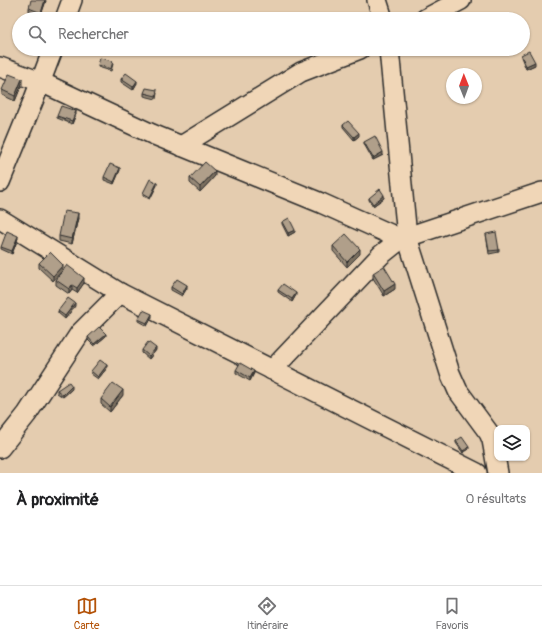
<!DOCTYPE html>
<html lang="fr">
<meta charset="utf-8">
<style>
:root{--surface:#fff;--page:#f6f6f6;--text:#202124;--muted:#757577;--line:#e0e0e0;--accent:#b45309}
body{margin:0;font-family:Pangolin,sans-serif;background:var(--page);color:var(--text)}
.controls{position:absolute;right:12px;bottom:12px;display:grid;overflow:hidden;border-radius:8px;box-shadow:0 1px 3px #0004}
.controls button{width:36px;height:36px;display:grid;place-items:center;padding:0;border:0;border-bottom:1px solid var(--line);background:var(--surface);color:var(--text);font:20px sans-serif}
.compass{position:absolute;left:446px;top:68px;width:36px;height:36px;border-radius:50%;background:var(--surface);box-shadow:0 1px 3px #0004;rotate:359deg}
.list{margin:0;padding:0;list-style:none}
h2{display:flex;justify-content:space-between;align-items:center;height:52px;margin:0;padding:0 16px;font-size:17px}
h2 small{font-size:13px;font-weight:400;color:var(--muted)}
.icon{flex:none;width:22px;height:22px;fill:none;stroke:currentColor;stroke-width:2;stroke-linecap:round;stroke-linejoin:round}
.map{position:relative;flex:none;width:542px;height:473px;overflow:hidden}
.search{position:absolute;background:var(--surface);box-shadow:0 1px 3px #0004;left:12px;right:12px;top:12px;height:44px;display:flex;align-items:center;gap:10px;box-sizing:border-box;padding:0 14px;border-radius:22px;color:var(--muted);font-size:15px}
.sheet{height:112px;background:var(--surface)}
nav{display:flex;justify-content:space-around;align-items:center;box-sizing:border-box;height:56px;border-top:1px solid var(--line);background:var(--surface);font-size:11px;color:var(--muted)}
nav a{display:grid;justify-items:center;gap:2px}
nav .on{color:var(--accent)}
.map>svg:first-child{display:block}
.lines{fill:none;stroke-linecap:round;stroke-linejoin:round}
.minor-casing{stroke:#2b2b2b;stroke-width:22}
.minor{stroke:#f0d6b7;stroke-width:19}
.wall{fill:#978977;stroke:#2b2b2b}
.shaded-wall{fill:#7b6f61;stroke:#2b2b2b}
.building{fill:#b09f8a;stroke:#2b2b2b}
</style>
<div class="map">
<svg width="542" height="473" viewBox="0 0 542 473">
<rect width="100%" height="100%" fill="#e4ccaf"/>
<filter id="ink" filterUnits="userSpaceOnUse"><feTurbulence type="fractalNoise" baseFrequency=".025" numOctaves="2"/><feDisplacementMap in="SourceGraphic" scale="8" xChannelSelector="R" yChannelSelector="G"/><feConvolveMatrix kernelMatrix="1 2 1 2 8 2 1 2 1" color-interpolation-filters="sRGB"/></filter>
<g filter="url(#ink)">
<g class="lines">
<g class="minor-casing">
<g id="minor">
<polyline points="377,0 383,19"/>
<polyline points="65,19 72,0"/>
<polyline points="425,19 461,0"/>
<polyline points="389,49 407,237 450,373 458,391 489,433 492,440 498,473"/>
<polyline points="0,67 41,82 152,134 321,203 401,239"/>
<polyline points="181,146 301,72 360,49"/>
<polyline points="0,182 34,99 53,49"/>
<polyline points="0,219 120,293 477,473"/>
<polyline points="272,370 381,255 401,239 542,192"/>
<polyline points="0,448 27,414 80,333 120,293"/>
</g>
</g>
<use href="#minor" class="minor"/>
</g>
<g class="wall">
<polygon points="46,0 41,15 29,11 29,8"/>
<polygon points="521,55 535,65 526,69 521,57"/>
<polygon points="113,64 111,71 98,67 98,65"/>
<polygon points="121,79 137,83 133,90 121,82"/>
<polygon points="22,84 15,101 2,95 2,90"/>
<polygon points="144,93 157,93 156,99 144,96"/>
<polygon points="76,114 72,124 57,118 57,116"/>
<polygon points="343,125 359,136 354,140 343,127"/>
<polygon points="364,142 383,155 373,160 364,144"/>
<polygon points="120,170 114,184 104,180 104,177"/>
<polygon points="215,176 200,192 190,183 190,178"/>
<polygon points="157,185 150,199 143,196 143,193"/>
<polygon points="369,198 384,198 373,206 369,200"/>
<polygon points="78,218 72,244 59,241 59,236"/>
<polygon points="282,222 295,232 288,236 282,224"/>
<polygon points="486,234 499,250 499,252 489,254"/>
<polygon points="18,238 12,254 1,249 1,247"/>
<polygon points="333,246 360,254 347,267 333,251"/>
<polygon points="39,263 63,270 84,283 77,293 72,290 69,294 56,285 56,280 63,270 53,281 39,268"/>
<polygon points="373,273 395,289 384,296 373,278"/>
<polygon points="171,287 187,288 182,296 171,290"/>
<polygon points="278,290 296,295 292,302 278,292"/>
<polygon points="75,306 65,319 58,313 58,311"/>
<polygon points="152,317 147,326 138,321 138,319"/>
<polygon points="106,336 94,346 88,340 88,337"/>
<polygon points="142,350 156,350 149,359 142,353"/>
<polygon points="107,368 98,379 91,374 91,371"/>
<polygon points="236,370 254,373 250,381 236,373"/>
<polygon points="72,389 63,397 57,393 57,390"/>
<polygon points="123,395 110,412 101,404 101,399"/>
<polygon points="456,441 469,449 463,453 456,443"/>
</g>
<g class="shaded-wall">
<polygon points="45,0 46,1 41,15 41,13"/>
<polygon points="535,62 535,65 526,69 526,66"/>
<polygon points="22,79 22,84 15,101 15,96"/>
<polygon points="137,81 137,83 133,90 133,87"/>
<polygon points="76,111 76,114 72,124 72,121"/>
<polygon points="359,133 359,136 354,140 354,137"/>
<polygon points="383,152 383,155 373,160 373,158"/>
<polygon points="120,168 120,170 114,184 114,182"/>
<polygon points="215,171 215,176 200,192 200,187"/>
<polygon points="157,183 157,185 150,199 150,197"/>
<polygon points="384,195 384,198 373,206 373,204"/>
<polygon points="78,213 78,218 72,244 72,239"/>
<polygon points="295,230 295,232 288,236 288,233"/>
<polygon points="18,236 18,238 12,254 12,251"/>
<polygon points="360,249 360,254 347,267 347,262"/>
<polygon points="63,265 63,270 53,281 53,276"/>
<polygon points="84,278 84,283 77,293 77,288"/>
<polygon points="395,284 395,289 384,296 384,291"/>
<polygon points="72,285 72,290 69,294 69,289"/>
<polygon points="187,285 187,288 182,296 182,294"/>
<polygon points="296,293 296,295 292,302 292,299"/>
<polygon points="75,303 75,306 65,319 65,316"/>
<polygon points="152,314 152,317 147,326 147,323"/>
<polygon points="106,334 106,336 94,346 94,344"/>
<polygon points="156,348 156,350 149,359 149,356"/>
<polygon points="107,365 107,368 98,379 98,377"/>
<polygon points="254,371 254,373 250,381 250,378"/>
<polygon points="72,386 72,389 63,397 63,395"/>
<polygon points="123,390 123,395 110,412 110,407"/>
<polygon points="469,447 469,449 463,453 463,451"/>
</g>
<g class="building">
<polygon points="31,0 45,0 41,13 29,8"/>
<polygon points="34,15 42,19 32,19"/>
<polygon points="529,51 535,62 526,66 521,55"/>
<polygon points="100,58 113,61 111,69 98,65"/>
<polygon points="126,73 137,81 133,87 121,79"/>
<polygon points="9,74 22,79 15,96 2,90"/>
<polygon points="146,88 157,90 156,96 144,93"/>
<polygon points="61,106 76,111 72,121 57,116"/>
<polygon points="348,121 359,133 354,137 343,125"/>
<polygon points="375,136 383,152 373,158 364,142"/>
<polygon points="205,162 215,171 200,187 190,178"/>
<polygon points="110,164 120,168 114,182 104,177"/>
<polygon points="150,179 157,183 150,197 143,193"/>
<polygon points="380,189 384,195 373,204 369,198"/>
<polygon points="64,211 78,213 72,239 59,236"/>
<polygon points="289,218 295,230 288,233 282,222"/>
<polygon points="7,231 18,236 12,251 1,247"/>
<polygon points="496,232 499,250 489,251 486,234"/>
<polygon points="346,234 360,249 347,262 333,246"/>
<polygon points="50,252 63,265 53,276 39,263"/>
<polygon points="67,265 84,278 77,288 72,285 69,289 56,280"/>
<polygon points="384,266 395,284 384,291 373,273"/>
<polygon points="177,279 187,285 182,294 171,287"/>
<polygon points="283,284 296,293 292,299 278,290"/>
<polygon points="68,298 75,303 65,316 58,311"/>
<polygon points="143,310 152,314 147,323 138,319"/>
<polygon points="99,327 106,334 94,344 88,337"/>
<polygon points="148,342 156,348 149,356 142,350"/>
<polygon points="100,360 107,365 98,377 91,371"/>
<polygon points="240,363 254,371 250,378 236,370"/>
<polygon points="69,382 72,386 63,395 57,390"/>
<polygon points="113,383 123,390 110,407 101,399"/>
<polygon points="462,437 469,447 463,451 456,441"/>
</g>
</g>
</svg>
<div class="controls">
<button><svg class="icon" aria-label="layers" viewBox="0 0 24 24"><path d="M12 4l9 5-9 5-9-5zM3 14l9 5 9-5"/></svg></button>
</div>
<svg class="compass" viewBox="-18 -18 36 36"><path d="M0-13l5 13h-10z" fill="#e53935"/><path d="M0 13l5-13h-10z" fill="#757577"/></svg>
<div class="search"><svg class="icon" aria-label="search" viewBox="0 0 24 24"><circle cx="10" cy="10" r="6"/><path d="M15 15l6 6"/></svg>Rechercher</div>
</div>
<section class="sheet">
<h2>À proximité<small>0 résultats</small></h2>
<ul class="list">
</ul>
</section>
<nav>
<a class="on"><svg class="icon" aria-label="map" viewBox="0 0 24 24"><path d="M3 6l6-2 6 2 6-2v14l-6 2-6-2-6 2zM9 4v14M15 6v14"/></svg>Carte</a>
<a><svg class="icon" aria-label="directions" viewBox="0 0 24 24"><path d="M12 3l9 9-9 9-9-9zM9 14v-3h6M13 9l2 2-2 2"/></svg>Itinéraire</a>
<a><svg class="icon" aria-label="saved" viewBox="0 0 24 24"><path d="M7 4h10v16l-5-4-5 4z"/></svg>Favoris</a>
</nav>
